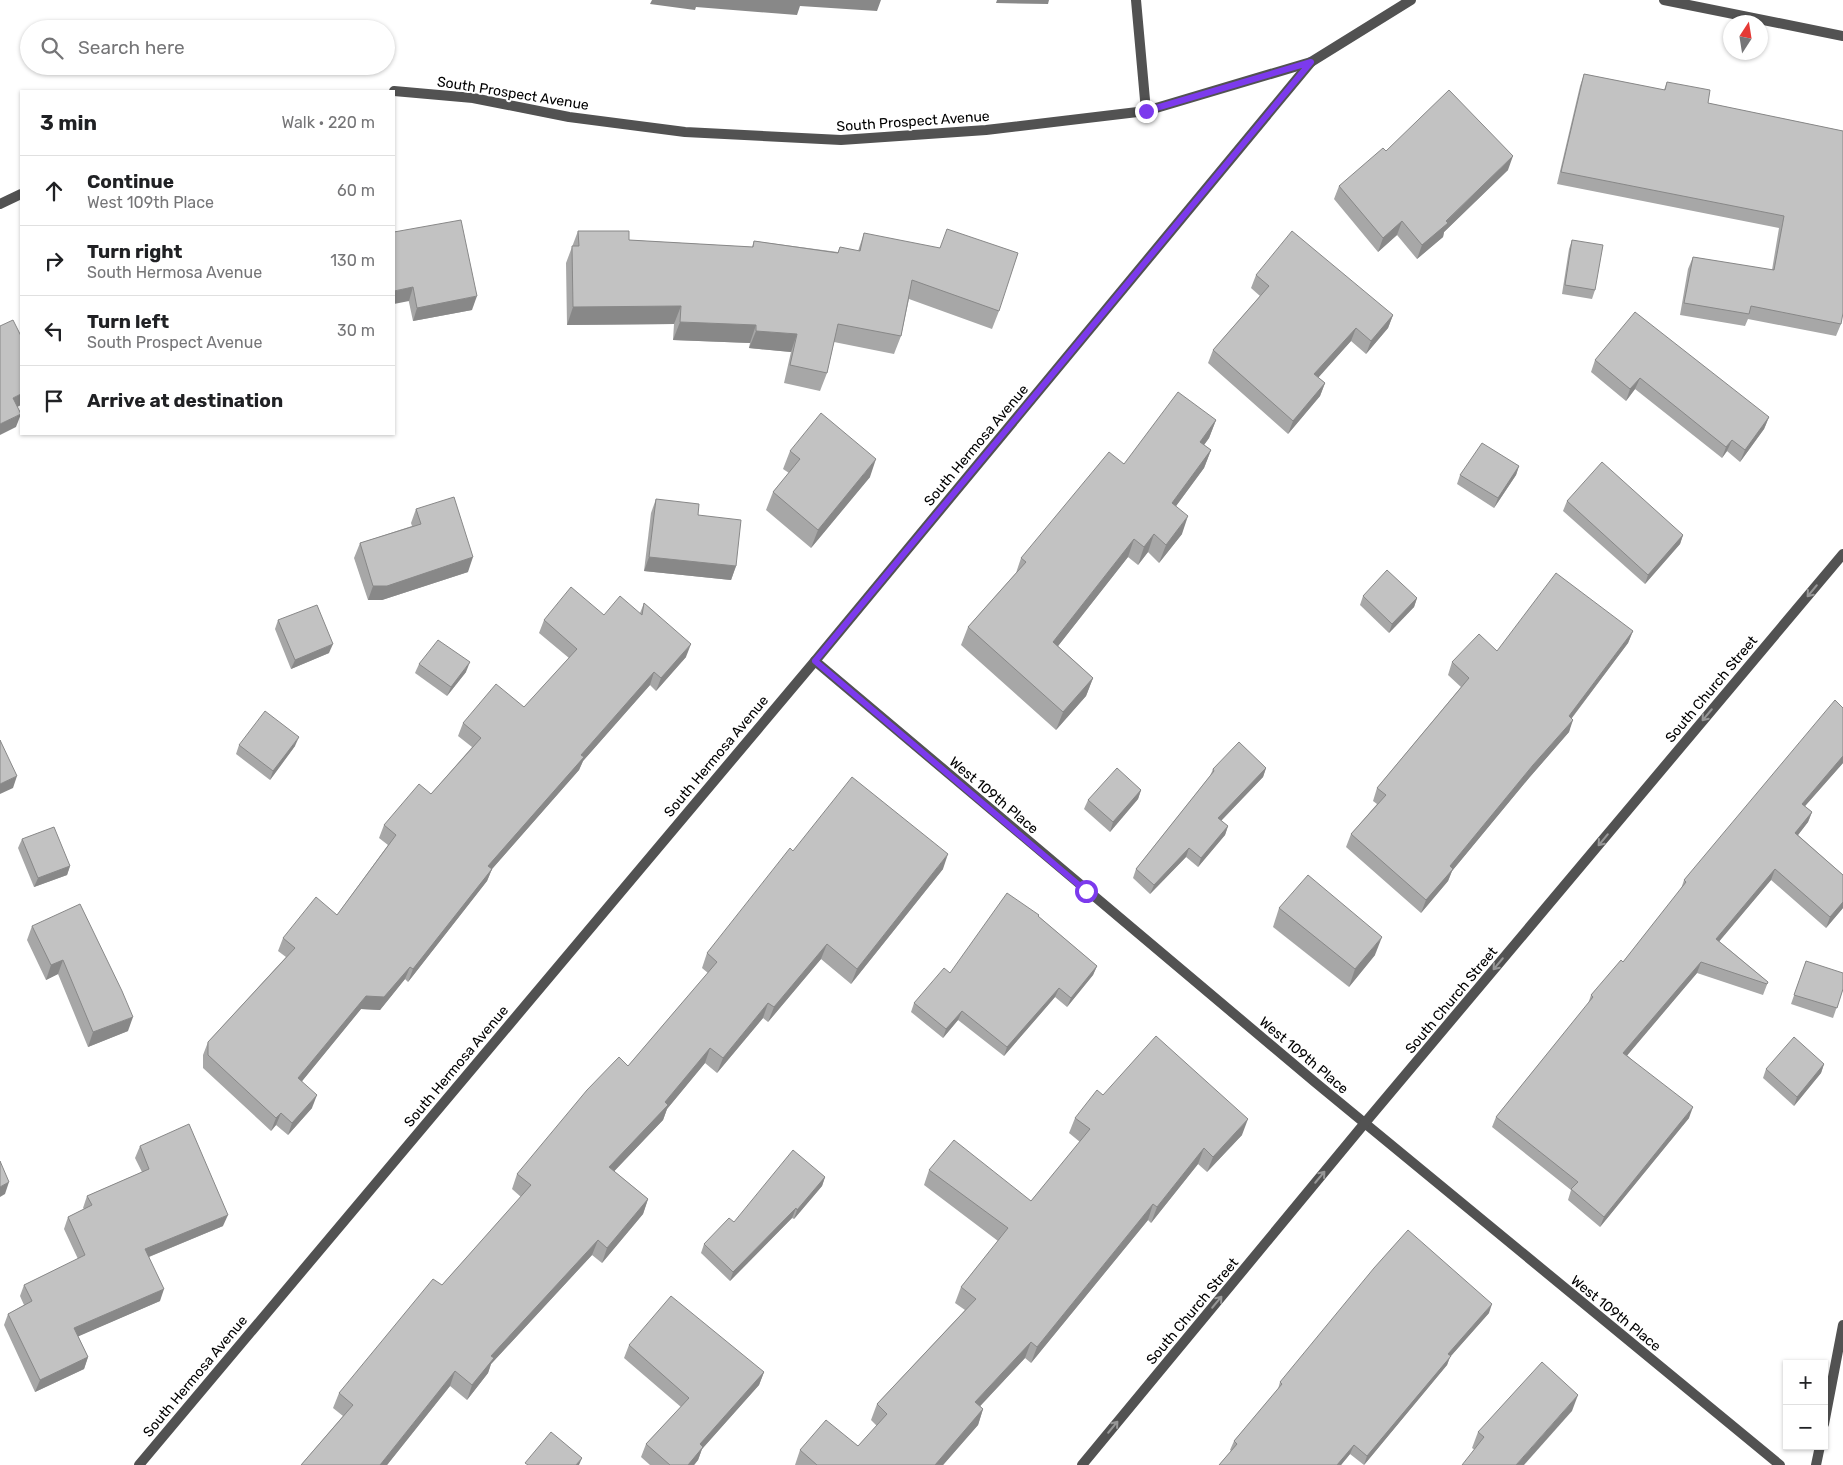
<!DOCTYPE html>
<meta charset="utf-8">
<style>
:root{--surface:#fff;--page:#f2f2f2;--text:#202124;--muted:#757577;--line:#e0e0e0}
body{margin:0;font-family:Rubik,sans-serif;background:var(--page);color:var(--text)}
.controls{position:absolute;right:15px;bottom:15px;display:grid;overflow:hidden;border-radius:0px;box-shadow:0 1px 4px #0004}
.controls button{width:45px;height:45px;display:grid;place-items:center;padding:0;border:0;border-bottom:1px solid var(--line);background:var(--surface);color:var(--text);font:25px sans-serif}
.compass{position:absolute;left:1723px;top:15px;width:45px;height:45px;border-radius:50%;background:var(--surface);box-shadow:0 1px 4px #0004;rotate:12deg}
.stop{position:absolute;width:15px;height:15px;margin:-11px;border:4px solid #7c3aed;border-radius:50%;background:#fff}
.stop.end{background:#7c3aed;border-color:#fff;box-shadow:0 1px 5px #0008}
.list{margin:0;padding:0;list-style:none}
h2{display:flex;justify-content:space-between;align-items:center;height:65px;margin:0;padding:0 20px;font-size:21px}
h2 small{font-size:16px;font-weight:400;color:var(--muted)}
.list li{display:grid;grid-template-columns:32px 1fr auto;gap:15px;align-items:center;box-sizing:border-box;height:70px;padding:0 20px;border-top:1px solid var(--line)}
.list b{display:block;font-size:19px;white-space:nowrap}
.list p{margin:0;font-size:16px;white-space:nowrap;color:var(--muted)}
.list em{font-size:16px;font-style:normal;color:var(--muted)}
.icon{flex:none;width:28px;height:28px;fill:none;stroke:currentColor;stroke-width:2;stroke-linecap:round;stroke-linejoin:round}
.map{position:relative;flex:none;width:1843px;height:1465px;overflow:hidden}
.search{position:absolute;background:var(--surface);box-shadow:0 1px 4px #0004;left:20px;top:20px;width:375px;height:55px;display:flex;align-items:center;gap:12px;box-sizing:border-box;padding:0 18px;border-radius:28px;color:var(--muted);font-size:19px}
.panel{position:absolute;background:var(--surface);box-shadow:0 1px 4px #0004;left:20px;top:90px;width:375px;height:345px;border-radius:0px}
.map>svg:first-child{display:block}
.lines{fill:none;stroke-linecap:round;stroke-linejoin:round}
.minor{stroke:#525252;stroke-width:10}
.wall{fill:#a7a7a7}
.shaded-wall{fill:#888}
.building{fill:#c2c2c2;stroke:#888}
.oneway{stroke:#979797}
.route{stroke:#7c3aed;stroke-width:6}
.labels{text-anchor:middle;stroke-width:4;stroke-linejoin:round;paint-order:stroke}
.street-label{font-size:14px;fill:#000;stroke:#fff}
</style>
<div class="map">
<svg width="1843" height="1465" viewBox="0 0 1843 1465">
<rect width="100%" height="100%" fill="#fff"/>
<g class="lines">
<g class="minor">
<polyline points="1136,0 1146,111"/>
<polyline points="1664,0 1843,36"/>
<polyline points="394,91 473,98 569,117 685,132 841,140 986,130 1146,111 1311,62 1411,0"/>
<polyline points="0,204 21,194"/>
<polyline points="815,661 1316,1083 1780,1465"/>
<polyline points="1824,1424 1843,1325"/>
<polyline points="139,1465 815,661 1311,62"/>
<polyline points="1082,1465 1364,1124 1843,554"/>
<polyline points="1816,1465 1820,1446"/>
</g>
</g>
<g class="wall">
<polygon points="1584,74 1664,90 1667,82 1708,103 1843,131 1841,324 1836,336 1748,319 1745,326 1680,315 1688,269 1693,257 1772,270 1779,228 1557,184 1580,86"/>
<polygon points="1386,151 1508,170 1444,232 1443,237 1417,259 1397,235 1378,252 1334,199 1339,186"/>
<polygon points="578,231 629,240 752,247 754,241 838,252 840,247 858,251 864,233 999,311 992,329 909,299 901,336 894,354 834,342 827,373 820,391 784,383 791,352 749,348 750,343 673,340 674,324 567,325 566,263"/>
<polygon points="394,232 472,310 413,321"/>
<polygon points="1572,240 1595,290 1592,299 1562,294 1569,249"/>
<polygon points="1256,275 1393,315 1388,328 1366,354 1351,341 1318,377 1325,383 1320,396 1288,434 1208,363 1213,350 1260,296 1251,288"/>
<polygon points="1595,360 1769,417 1764,429 1740,462 1727,451 1722,458 1635,389 1626,401 1591,372"/>
<polygon points="1216,420 1209,438 1204,445 1211,450 1204,468 1176,506 1182,534 1159,563 1148,552 1138,565 1128,557 1058,646 1093,678 1086,696 1056,730 961,645 968,627 1016,573 1021,558 1124,464"/>
<polygon points="790,451 870,477 811,548 766,510 773,492 789,473 783,469"/>
<polygon points="1519,466 1516,475 1494,508 1457,484 1460,475"/>
<polygon points="656,499 698,515 736,566 731,580 644,571 651,513"/>
<polygon points="1567,501 1683,535 1680,544 1645,584 1563,511"/>
<polygon points="416,509 468,572 382,600 368,600 354,558 360,543 412,526 411,523"/>
<polygon points="1363,596 1417,598 1414,607 1389,633 1360,605"/>
<polygon points="644,603 686,657 656,691 650,685 583,761 579,770 492,869 487,881 408,982 405,979 380,1010 361,1009 302,1081 312,1108 288,1135 276,1125 271,1131 203,1068 203,1055 208,1042 286,957 278,951 283,938 337,915 388,845 379,838 384,825 431,794 472,747 458,736 463,723 524,707 569,658 539,633 544,620 604,615 640,613"/>
<polygon points="278,620 329,653 291,669 275,629"/>
<polygon points="1633,631 1628,643 1572,718 1569,732 1529,778 1452,871 1448,881 1421,913 1346,847 1351,834 1377,804 1373,801 1377,788 1461,687 1448,675 1452,662 1497,651"/>
<polygon points="419,664 466,672 447,696 415,673"/>
<polygon points="1843,708 1843,763 1805,806 1812,812 1808,822 1798,835 1843,875 1843,908 1826,928 1771,880 1719,941 1768,982 1763,995 1697,973 1627,1055 1689,1118 1600,1227 1568,1200 1571,1190 1492,1127 1496,1117 1588,1004 1591,995 1623,962 1681,889 1684,880"/>
<polygon points="239,745 295,746 270,780 236,754"/>
<polygon points="1266,768 1263,777 1221,821 1228,826 1225,835 1198,867 1186,857 1150,894 1133,878 1136,869 1210,776 1213,769"/>
<polygon points="1141,790 1138,799 1110,832 1084,809 1088,800"/>
<polygon points="22,839 70,866 67,875 34,887 18,848"/>
<polygon points="793,851 943,869 851,984 821,959 768,1022 763,1018 717,1073 705,1063 667,1109 663,1120 614,1171 648,1199 643,1214 602,1263 592,1255 491,1364 488,1373 467,1400 450,1386 387,1465 301,1465 343,1416 333,1408 339,1393 442,1285 521,1197 512,1189 517,1174 628,1066 708,973 702,968 707,953"/>
<polygon points="1279,908 1375,955 1349,987 1273,927"/>
<polygon points="1038,916 1097,966 1093,975 1067,1007 1055,997 1004,1056 958,1020 943,1038 911,1012 914,1003 950,973"/>
<polygon points="32,926 128,1031 88,1047 58,974 46,980 27,940"/>
<polygon points="1806,961 1843,989 1833,1018 1791,1004"/>
<polygon points="1824,1064 1821,1073 1794,1106 1763,1078 1766,1069"/>
<polygon points="1103,1095 1242,1135 1207,1172 1198,1164 1151,1223 1148,1220 1031,1363 1025,1358 980,1406 983,1409 978,1425 943,1465 795,1465 800,1450 858,1446 877,1426 871,1420 877,1404 965,1310 955,1303 961,1287 998,1241 924,1185 929,1170 1031,1201 1080,1142 1069,1133 1075,1118"/>
<polygon points="140,1146 223,1226 149,1257 160,1301 78,1336 88,1357 84,1369 35,1392 4,1325 8,1314 24,1305 20,1296 24,1285 78,1259 64,1229 68,1217 84,1209 83,1208 87,1196 142,1172 135,1158"/>
<polygon points="825,1177 822,1186 794,1219 792,1218 730,1281 701,1253 704,1244 734,1222"/>
<polygon points="1489,1313 1450,1357 1447,1365 1364,1465 1350,1454 1341,1465 1219,1465 1231,1451 1230,1450 1234,1441 1278,1389 1280,1382"/>
<polygon points="629,1345 764,1372 759,1385 702,1449 698,1460 694,1465 650,1465 641,1457 646,1444 681,1407 624,1358"/>
<polygon points="1572,1411 1475,1450 1472,1448 1478,1432"/>
</g>
<g class="shaded-wall">
<polygon points="652,0 881,0 877,11 800,6 797,15 696,7 695,10 650,4"/>
<polygon points="997,0 1049,0 1048,4 996,3"/>
<polygon points="1513,156 1508,170 1444,232 1443,237 1417,259 1422,245"/>
<polygon points="1402,221 1397,235 1378,252 1383,238"/>
<polygon points="413,287 409,301 394,304 394,291"/>
<polygon points="477,296 472,310 413,321 417,308"/>
<polygon points="681,306 674,324 567,325 573,307"/>
<polygon points="1393,315 1388,328 1366,354 1371,341"/>
<polygon points="680,322 756,325 750,343 673,340"/>
<polygon points="1356,328 1351,341 1310,387 1314,374"/>
<polygon points="756,331 797,334 791,352 749,348"/>
<polygon points="1640,378 1635,389 1626,401 1630,389"/>
<polygon points="1325,383 1320,396 1288,434 1293,421"/>
<polygon points="21,394 21,405 8,412 13,398"/>
<polygon points="21,414 16,427 0,435 0,424"/>
<polygon points="1769,417 1764,429 1740,462 1745,450"/>
<polygon points="1216,420 1209,438 1193,460 1200,442"/>
<polygon points="1732,440 1727,451 1722,458 1726,447"/>
<polygon points="1211,450 1204,468 1165,521 1172,503"/>
<polygon points="876,459 870,477 811,548 818,530"/>
<polygon points="1519,466 1516,475 1494,508 1498,498"/>
<polygon points="1188,516 1182,534 1159,563 1166,545"/>
<polygon points="1154,534 1148,552 1138,565 1144,547"/>
<polygon points="1683,535 1680,544 1645,584 1648,575"/>
<polygon points="1134,539 1128,557 1047,660 1053,642"/>
<polygon points="473,557 468,572 382,600 368,600 373,586"/>
<polygon points="649,557 736,566 731,580 644,571"/>
<polygon points="1417,598 1414,607 1389,633 1392,624"/>
<polygon points="1633,631 1628,643 1564,728 1569,716"/>
<polygon points="333,644 329,653 291,669 295,660"/>
<polygon points="691,644 686,657 656,691 661,678"/>
<polygon points="470,662 466,672 447,696 451,687"/>
<polygon points="654,672 650,685 583,761 579,770 492,869 487,881 408,982 413,969 488,866 581,755"/>
<polygon points="1093,678 1086,696 1056,730 1063,712"/>
<polygon points="1573,720 1569,732 1529,778 1452,871 1448,881 1421,913 1426,900 1450,866 1533,765"/>
<polygon points="299,737 295,746 270,780 273,771"/>
<polygon points="1843,756 1843,763 1798,814 1802,804"/>
<polygon points="1266,768 1263,777 1215,827 1218,818"/>
<polygon points="17,776 13,788 0,794 0,784"/>
<polygon points="1141,790 1138,799 1110,832 1113,822"/>
<polygon points="1812,812 1808,822 1791,844 1795,833"/>
<polygon points="1228,826 1225,835 1198,867 1201,858"/>
<polygon points="1189,848 1186,857 1150,894 1154,885"/>
<polygon points="948,854 943,869 851,984 857,969"/>
<polygon points="70,866 67,875 34,887 38,878"/>
<polygon points="1775,869 1771,880 1712,950 1716,939"/>
<polygon points="1843,902 1843,908 1826,928 1830,917"/>
<polygon points="1382,937 1375,955 1349,987 1355,969"/>
<polygon points="827,944 821,959 768,1022 774,1007"/>
<polygon points="63,960 58,974 46,980 51,965"/>
<polygon points="1701,962 1697,973 1620,1064 1623,1053"/>
<polygon points="1097,966 1093,975 1067,1007 1071,998"/>
<polygon points="410,967 405,979 380,1010 361,1009 294,1091 298,1078 366,996"/>
<polygon points="1059,988 1055,997 1004,1056 1007,1047"/>
<polygon points="768,1003 763,1018 717,1073 723,1058"/>
<polygon points="962,1011 958,1020 943,1038 946,1029"/>
<polygon points="133,1017 128,1031 88,1047 93,1032"/>
<polygon points="710,1048 705,1063 667,1109 663,1120 604,1182 609,1167 665,1102"/>
<polygon points="1824,1064 1821,1073 1794,1106 1797,1097"/>
<polygon points="317,1095 312,1108 288,1135 292,1123"/>
<polygon points="1693,1107 1689,1118 1600,1227 1604,1217"/>
<polygon points="281,1113 276,1125 271,1131 276,1118"/>
<polygon points="1248,1119 1242,1135 1207,1172 1213,1157"/>
<polygon points="1204,1148 1198,1164 1151,1223 1157,1207"/>
<polygon points="825,1177 822,1186 794,1219 797,1210"/>
<polygon points="9,1182 5,1194 0,1197 0,1187"/>
<polygon points="648,1199 643,1214 602,1263 607,1248"/>
<polygon points="1153,1204 1148,1220 1031,1363 1037,1347"/>
<polygon points="796,1208 792,1218 730,1281 733,1272"/>
<polygon points="228,1215 223,1226 141,1260 145,1249"/>
<polygon points="598,1240 592,1255 491,1364 488,1373 467,1400 472,1385 491,1356"/>
<polygon points="164,1289 160,1301 70,1340 74,1328"/>
<polygon points="1492,1304 1489,1313 1450,1357 1447,1365 1364,1465 1367,1456 1448,1354"/>
<polygon points="1031,1342 1025,1358 969,1418 975,1402"/>
<polygon points="88,1357 84,1369 35,1392 40,1380"/>
<polygon points="455,1371 450,1386 387,1465 380,1465"/>
<polygon points="764,1372 759,1385 702,1449 698,1460 694,1465 688,1465 700,1444"/>
<polygon points="1578,1395 1572,1411 1524,1465 1516,1465"/>
<polygon points="983,1409 978,1425 943,1465 935,1465"/>
<polygon points="1354,1445 1350,1454 1341,1465 1337,1465"/>
<polygon points="582,1458 579,1465 576,1465"/>
</g>
<g class="building">
<polygon points="1584,74 1665,90 1667,82 1710,90 1708,103 1843,131 1843,313 1841,324 1751,306 1749,314 1684,303 1693,257 1774,270 1784,216 1561,172"/>
<polygon points="1449,90 1513,156 1446,221 1448,223 1422,245 1402,221 1383,238 1339,186 1383,148 1386,151"/>
<polygon points="461,220 477,296 417,308 413,287 394,291 394,232"/>
<polygon points="947,229 1018,253 999,311 912,280 901,336 838,324 827,373 790,365 797,334 756,331 756,325 680,322 681,306 573,307 572,246 579,246 578,231 629,231 629,240 753,247 754,241 838,253 840,247 860,251 864,233 940,248"/>
<polygon points="1292,231 1393,315 1371,341 1356,328 1314,374 1325,383 1293,421 1213,350 1269,286 1256,275"/>
<polygon points="1572,240 1603,245 1595,290 1565,285"/>
<polygon points="1635,312 1769,417 1745,450 1732,440 1726,447 1640,378 1630,389 1595,360"/>
<polygon points="13,320 21,336 21,394 13,398 21,414 0,424 0,326"/>
<polygon points="1178,392 1216,420 1200,442 1211,450 1172,503 1188,516 1166,545 1154,534 1144,547 1134,539 1053,642 1093,678 1063,712 968,627 1026,562 1021,558 1109,452 1124,464"/>
<polygon points="821,413 876,459 818,530 773,492 800,459 790,451"/>
<polygon points="1482,443 1519,466 1498,498 1460,475"/>
<polygon points="1602,462 1683,535 1648,575 1567,501"/>
<polygon points="454,497 473,557 387,586 373,586 360,543 421,524 416,509"/>
<polygon points="656,499 699,504 698,515 741,520 736,566 649,557"/>
<polygon points="1387,570 1417,598 1392,624 1363,596"/>
<polygon points="1556,573 1633,631 1569,716 1573,720 1533,765 1450,866 1453,869 1426,900 1351,834 1386,795 1377,788 1469,678 1452,662 1479,634 1497,651"/>
<polygon points="571,587 604,615 620,596 642,615 644,603 691,644 661,678 654,672 581,755 584,757 488,866 492,869 413,969 410,967 384,997 366,996 298,1078 317,1095 292,1123 281,1113 276,1118 208,1055 208,1042 295,948 283,938 316,897 337,915 396,835 384,825 419,784 431,794 481,738 463,723 496,684 524,707 577,649 544,620"/>
<polygon points="317,605 333,644 295,660 278,620"/>
<polygon points="438,640 470,662 451,687 419,664"/>
<polygon points="1835,700 1843,708 1843,756 1802,804 1812,812 1795,833 1843,875 1843,902 1830,917 1775,869 1716,939 1768,982 1767,984 1701,962 1623,1053 1693,1107 1604,1217 1571,1189 1578,1182 1496,1117 1593,997 1591,995 1621,960 1623,962 1686,882 1684,880"/>
<polygon points="265,711 299,737 273,771 239,745"/>
<polygon points="0,740 17,776 0,784"/>
<polygon points="1239,742 1266,768 1218,818 1228,826 1201,858 1189,848 1154,885 1136,869 1214,771 1213,769"/>
<polygon points="1117,768 1141,790 1113,822 1088,800"/>
<polygon points="852,777 948,854 857,969 827,944 774,1007 768,1003 723,1058 710,1048 665,1102 668,1105 609,1167 648,1199 607,1248 598,1240 491,1356 494,1358 472,1385 455,1371 380,1465 301,1465 353,1405 339,1393 433,1279 442,1285 531,1185 517,1174 587,1090 619,1057 628,1066 717,962 707,953 790,848 793,851"/>
<polygon points="54,827 70,866 38,878 22,839"/>
<polygon points="1308,875 1382,937 1355,969 1279,908"/>
<polygon points="1007,893 1039,915 1038,916 1097,966 1071,998 1059,988 1007,1047 962,1011 946,1029 914,1003 944,968 950,973"/>
<polygon points="80,904 122,991 133,1017 93,1032 63,960 51,965 32,926"/>
<polygon points="1806,961 1843,973 1843,989 1837,1008 1794,995"/>
<polygon points="1156,1036 1248,1119 1213,1157 1204,1148 1157,1207 1153,1204 1037,1347 1031,1342 975,1402 983,1409 935,1465 817,1465 800,1450 826,1420 858,1446 887,1414 877,1404 976,1299 961,1287 1008,1228 929,1170 954,1140 1031,1201 1090,1129 1075,1118 1097,1090 1103,1095"/>
<polygon points="1794,1037 1824,1064 1797,1097 1766,1069"/>
<polygon points="189,1124 228,1215 145,1249 164,1289 74,1328 88,1357 40,1380 8,1314 32,1301 24,1285 85,1255 68,1217 92,1205 87,1196 149,1169 140,1146"/>
<polygon points="793,1150 825,1177 797,1210 796,1208 733,1272 704,1244 729,1218 734,1222"/>
<polygon points="0,1161 9,1182 0,1187"/>
<polygon points="1408,1230 1492,1304 1448,1354 1451,1356 1367,1456 1354,1445 1337,1465 1219,1465 1237,1444 1234,1441 1282,1384 1280,1382 1374,1268"/>
<polygon points="671,1296 764,1372 700,1444 703,1447 688,1465 670,1465 646,1444 689,1398 629,1345"/>
<polygon points="1542,1362 1578,1395 1516,1465 1462,1465 1484,1437 1478,1432"/>
<polygon points="551,1432 582,1458 576,1465 528,1465 525,1463"/>
</g>
<defs><path id="oneway-shaft" d="M-6 0H5M1.5-3L5.5 0L1.5 3" fill="none" stroke-width="1.6" stroke-linecap="round" stroke-linejoin="round" transform="scale(1.25)"/></defs>
<g class="oneway">
<use href="#oneway-shaft" transform="translate(1812 591) rotate(130)"/>
<use href="#oneway-shaft" transform="translate(1707 715) rotate(130)"/>
<use href="#oneway-shaft" transform="translate(1603 840) rotate(130)"/>
<use href="#oneway-shaft" transform="translate(1498 964) rotate(130)"/>
<use href="#oneway-shaft" transform="translate(1320 1177) rotate(-50)"/>
<use href="#oneway-shaft" transform="translate(1217 1302) rotate(-50)"/>
<use href="#oneway-shaft" transform="translate(1113 1427) rotate(-50)"/>
</g>
<g class="lines">
<polyline class="route" points="1086,891 815,661 1311,62 1146,111"/>
</g>
<g class="labels">
<g class="street-label">
<text transform="translate(513 93) rotate(9)" y="5">South Prospect Avenue</text>
<text transform="translate(913 121) rotate(-4)" y="5">South Prospect Avenue</text>
<text transform="translate(976 445) rotate(-50)" y="5">South Hermosa Avenue</text>
<text transform="translate(1711 689) rotate(-50)" y="5">South Church Street</text>
<text transform="translate(716 756) rotate(-50)" y="5">South Hermosa Avenue</text>
<text transform="translate(994 795) rotate(40)" y="5">West 109th Place</text>
<text transform="translate(1451 1000) rotate(-50)" y="5">South Church Street</text>
<text transform="translate(1304 1055) rotate(40)" y="5">West 109th Place</text>
<text transform="translate(456 1066) rotate(-50)" y="5">South Hermosa Avenue</text>
<text transform="translate(1192 1311) rotate(-50)" y="5">South Church Street</text>
<text transform="translate(1616 1313) rotate(39)" y="5">West 109th Place</text>
<text transform="translate(195 1376) rotate(-50)" y="5">South Hermosa Avenue</text>
</g>
</g>
</svg>
<div class="controls">
<button>+</button>
<button>−</button>
</div>
<svg class="compass" viewBox="-18 -18 36 36"><path d="M0-13l5 13h-10z" fill="#e53935"/><path d="M0 13l5-13h-10z" fill="#757577"/></svg>
<div class="stop" style="left:1086px;top:891px"></div>
<div class="stop end" style="left:1146px;top:111px"></div>
<div class="search"><svg class="icon" aria-label="search" viewBox="0 0 24 24"><circle cx="10" cy="10" r="6"/><path d="M15 15l6 6"/></svg>Search here</div>
<section class="panel">
<h2>3 min<small>Walk · 220 m</small></h2>
<ul class="list">
<li><svg class="icon" aria-label="ahead" viewBox="0 0 24 24"><path d="M12 20V5M6 11l6-6 6 6"/></svg><div><b>Continue</b><p>West 109th Place</p></div><em>60 m</em></li>
<li><svg class="icon" aria-label="right" viewBox="0 0 24 24"><path d="M7 20v-9h11M14 6l5 5-5 5"/></svg><div><b>Turn right</b><p>South Hermosa Avenue</p></div><em>130 m</em></li>
<li><svg class="icon" aria-label="left" viewBox="0 0 24 24"><path d="M17 20v-9H6M10 6l-5 5 5 5"/></svg><div><b>Turn left</b><p>South Prospect Avenue</p></div><em>30 m</em></li>
<li><svg class="icon" aria-label="arrive" viewBox="0 0 24 24"><path d="M6 21V4h12l-3 4 3 4H6"/></svg><div><b>Arrive at destination</b></div></li>
</ul>
</section>
</div>
